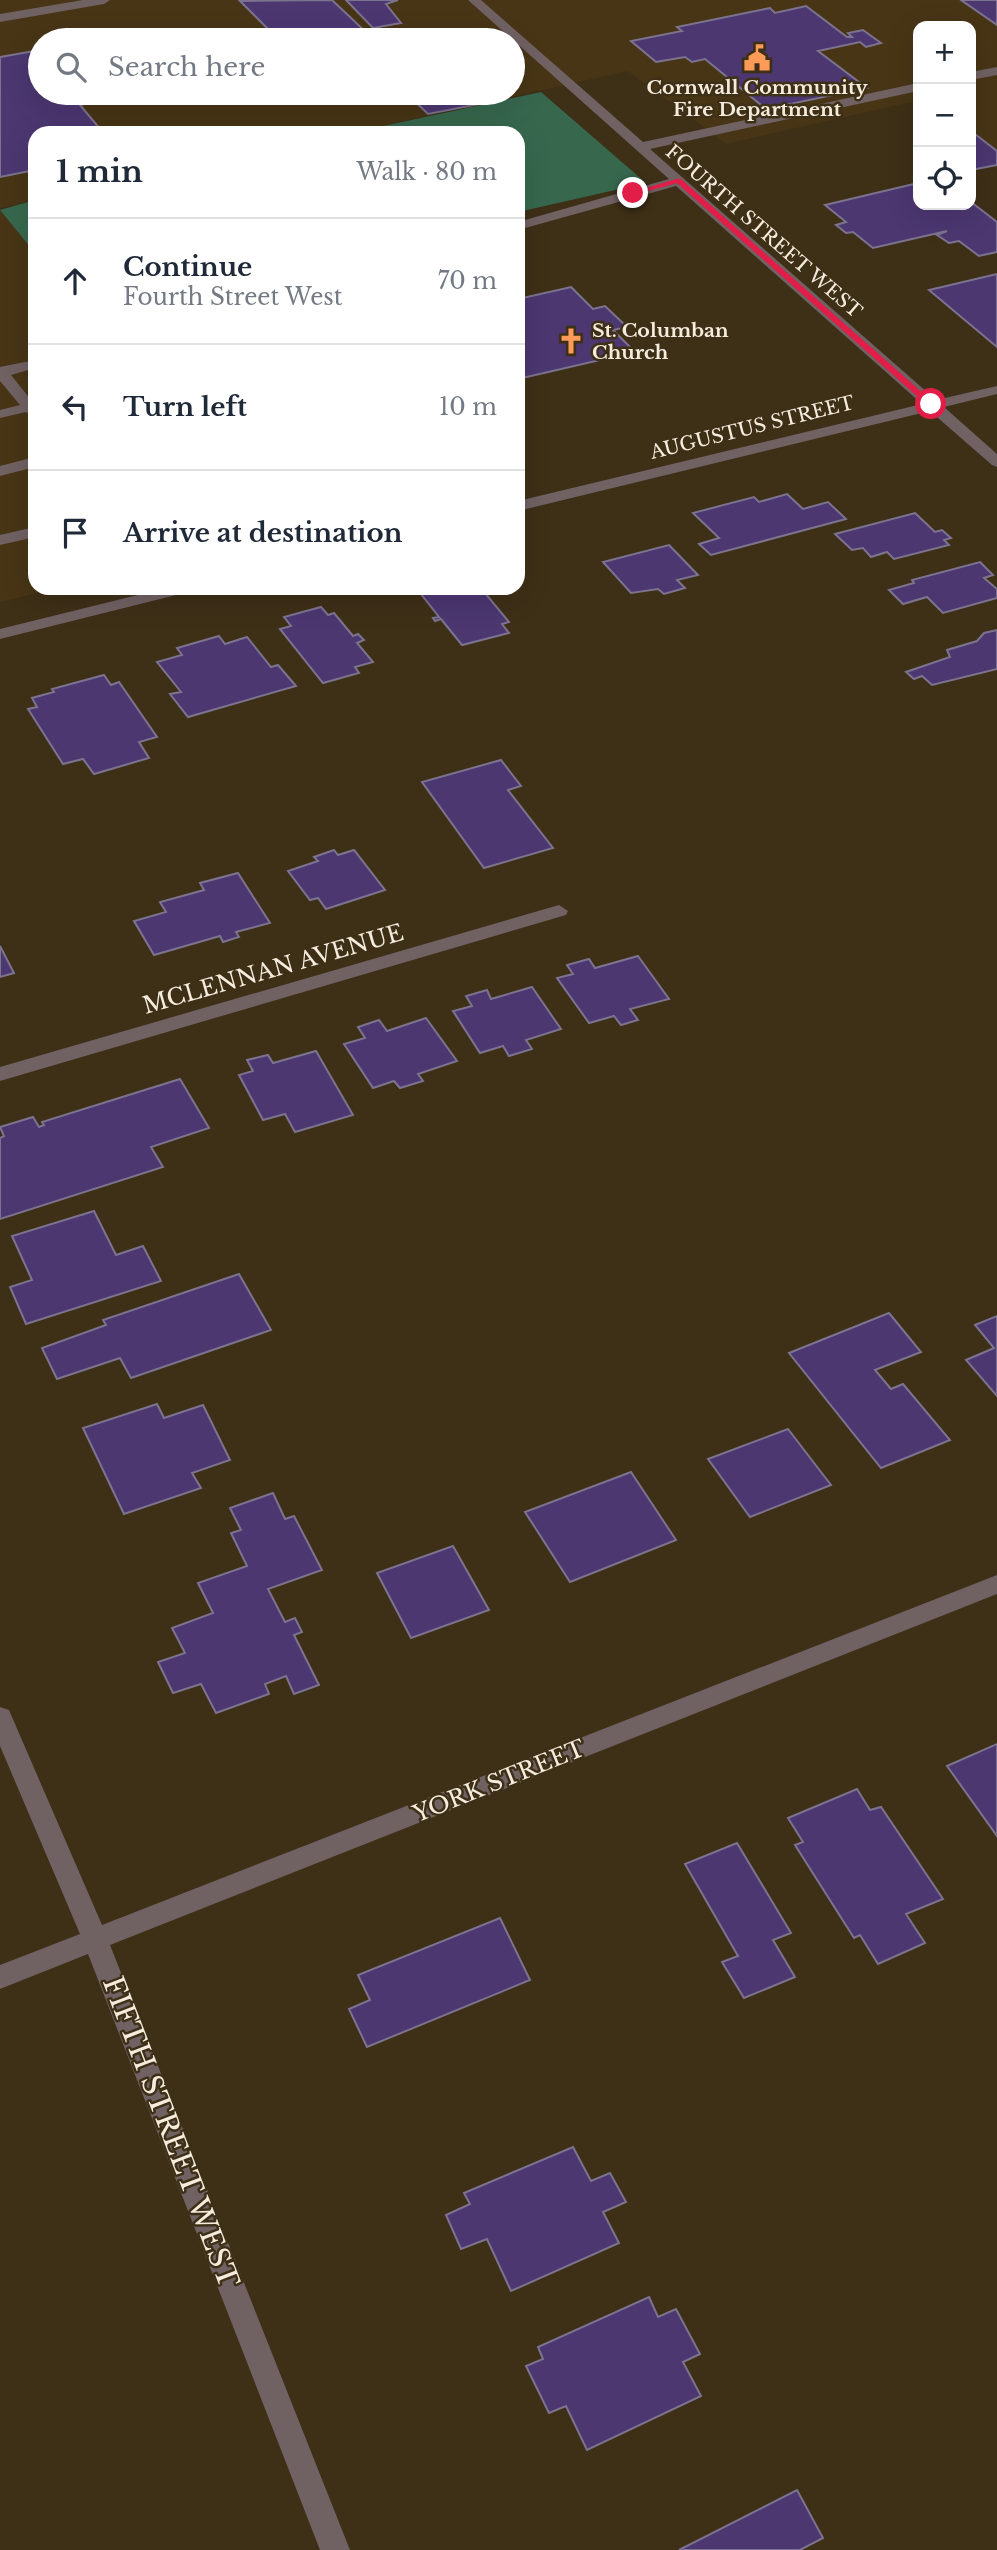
<!DOCTYPE html>
<meta charset="utf-8">
<style>
:root{--surface:#fff;--page:#f2f2f3;--text:#1f2937;--muted:#747a83;--line:#e0e1e3}
body{margin:0;font-family:"Libre Baskerville",serif;background:var(--page);color:var(--text)}
.controls{position:absolute;right:21px;top:21px;display:grid;overflow:hidden;border-radius:14px;box-shadow:0 7px 28px #0002}
.controls button{width:63px;height:63px;display:grid;place-items:center;padding:0;border:0;border-bottom:2px solid var(--line);background:var(--surface);color:var(--text);font:35px sans-serif}
.stop{position:absolute;width:21px;height:21px;margin:-16px;border:5px solid #e11d48;border-radius:50%;background:#fff}
.stop.end{background:#e11d48;border-color:#fff;box-shadow:0 2px 7px #0008}
.list{margin:0;padding:0;list-style:none}
h2{display:flex;justify-content:space-between;align-items:center;height:91px;margin:0;padding:0 28px;font-size:30px}
h2 small{font-size:23px;font-weight:400;color:var(--muted)}
.list li{display:grid;grid-template-columns:46px 1fr auto;gap:21px;align-items:center;box-sizing:border-box;height:126px;padding:0 28px;border-top:2px solid var(--line)}
.list b{display:block;font-size:26px;white-space:nowrap}
.list p{margin:0;font-size:23px;white-space:nowrap;color:var(--muted)}
.list em{font-size:23px;font-style:normal;color:var(--muted)}
.icon{flex:none;width:38px;height:38px;fill:none;stroke:currentColor;stroke-width:2;stroke-linecap:round;stroke-linejoin:round}
.map{position:relative;flex:none;width:997px;height:2550px;overflow:hidden}
.search{position:absolute;background:var(--surface);box-shadow:0 7px 28px #0002;left:28px;top:28px;width:497px;height:77px;display:flex;align-items:center;gap:18px;box-sizing:border-box;padding:0 24px;border-radius:38px;color:var(--muted);font-size:26px}
.panel{position:absolute;background:var(--surface);box-shadow:0 7px 28px #0002;left:28px;top:126px;width:497px;height:469px;border-radius:21px}
.map>svg:first-child{display:block}
.built{fill:#483516;fill-rule:evenodd}
.green{fill:#37684e}
.building{fill:#4c3771;stroke:#7c738f;stroke-width:2}
.lines{fill:none;stroke-linecap:round;stroke-linejoin:round}
.minor{fill:#706163;fill-rule:evenodd}
.route{fill:#e11d48}
.labels{text-anchor:middle;stroke-width:5;stroke-linejoin:round;paint-order:stroke}
.far-poi-label{font-size:19px;font-weight:bold;fill:#f5ecdd;stroke:#3e2f17}
.far-street-label{font-size:19px;fill:#f5ecdd;stroke:#3e2f17}
.street-label{font-size:23px;fill:#f5ecdd;stroke:#3e2f17}
.near-street-label{font-size:28px;fill:#f5ecdd;stroke:#3e2f17}
</style>
<div class="map">
<svg width="997" height="2550" viewBox="0 0 997 2550">
<rect width="100%" height="100%" fill="#3e2f17"/>
<g class="built">
<path d="M0 0H997V169L971 149V26H918V108L911 102 726 144 628 71 351 133H35V200L0 208ZM40 40H513V93H40Z"/>
<polygon points="0,210 35,253 35,588 58,588 0,602"/>
</g>
<g class="green">
<polygon points="541,92 646,183 518,212 518,133 351,133"/>
<polygon points="35,200 35,253 0,210"/>
</g>
<g class="building">
<polygon points="332,0 368,34 333,40 279,40 240,1"/>
<polygon points="346,0 398,0 386,4 401,23 373,28"/>
<polygon points="961,0 997,0 997,25"/>
<polygon points="806,6 847,37 852,37 848,33 863,30 881,43 866,47 860,42 818,51 867,88 766,109 705,59 692,62 685,57 656,62 631,41 682,31 677,27 770,8 775,13"/>
<polygon points="34,51 40,59 40,93 81,93 89,103 80,105 101,130 95,131 97,133 35,133 35,170 0,177 0,57"/>
<polygon points="406,93 481,93 475,94 485,103 428,114"/>
<polygon points="971,131 997,151 997,165 971,170"/>
<polygon points="918,183 918,205 971,205 971,202 997,222 997,252 979,256 959,241 949,243 937,235 947,231 873,248 853,232 846,233 836,225 846,222 825,205"/>
<polygon points="997,274 997,347 929,290"/>
<polygon points="571,287 593,309 605,306 627,327 613,330 635,352 518,379 518,299"/>
<polygon points="787,494 803,509 828,502 846,519 711,555 699,544 719,538 693,513 754,497 759,502"/>
<polygon points="915,513 935,532 942,530 951,538 944,540 949,545 894,559 887,552 871,557 863,548 852,550 835,534"/>
<polygon points="669,545 698,575 677,580 685,588 664,594 658,589 631,593 603,562"/>
<polygon points="980,562 993,575 984,578 997,589 997,598 943,613 927,597 903,604 889,590 914,583 912,580"/>
<polygon points="422,588 481,588 509,622 502,624 509,633 462,645 441,619 435,621 433,618 439,617 417,589"/>
<polygon points="321,607 328,615 334,613 353,636 358,634 364,640 357,643 373,662 355,667 359,673 323,683 280,629 291,626 284,617"/>
<polygon points="997,630 997,669 932,685 922,676 914,679 906,672 950,657 947,650 977,641 984,633"/>
<polygon points="219,636 225,644 247,637 271,667 278,665 296,686 188,717 170,694 181,692 157,662 182,655 177,648"/>
<polygon points="104,675 111,685 119,682 157,737 139,742 149,758 94,774 83,759 63,764 28,709 37,707 32,698 54,692 52,689"/>
<polygon points="501,760 521,786 508,790 553,848 484,868 422,782"/>
<polygon points="334,850 338,855 354,850 385,890 326,909 318,898 310,900 288,871 318,861 314,857"/>
<polygon points="238,873 270,923 236,932 239,937 223,942 220,936 154,955 134,921 166,912 160,902 204,890 200,883"/>
<polygon points="0,946 14,973 0,977"/>
<polygon points="638,956 669,999 630,1009 638,1020 621,1025 614,1016 589,1023 557,978 573,974 567,965 589,959 595,968"/>
<polygon points="532,987 561,1029 526,1040 532,1049 509,1056 503,1046 480,1053 453,1011 472,1006 466,996 487,990 491,999"/>
<polygon points="426,1018 457,1061 418,1074 423,1081 400,1088 394,1081 373,1088 344,1044 365,1038 358,1027 379,1020 387,1031"/>
<polygon points="316,1051 353,1115 295,1132 285,1114 263,1120 239,1075 253,1071 247,1060 268,1055 273,1063"/>
<polygon points="180,1079 209,1128 151,1147 163,1167 0,1219 0,1138 4,1136 0,1127 33,1117 39,1127 44,1125 42,1122"/>
<polygon points="94,1211 116,1255 143,1246 161,1281 26,1324 10,1287 32,1280 12,1236"/>
<polygon points="239,1274 271,1330 131,1378 120,1358 57,1379 42,1348 106,1325 103,1320"/>
<polygon points="889,1313 921,1352 875,1370 891,1389 903,1384 950,1440 881,1468 789,1353"/>
<polygon points="997,1316 997,1396 966,1360 994,1348 975,1325"/>
<polygon points="157,1404 164,1418 203,1405 230,1460 192,1473 201,1488 124,1514 83,1428"/>
<polygon points="788,1429 831,1485 750,1517 708,1459"/>
<polygon points="631,1472 676,1540 570,1582 525,1512"/>
<polygon points="273,1493 285,1519 294,1516 322,1570 268,1589 285,1622 295,1618 302,1632 294,1635 319,1685 294,1694 286,1676 265,1684 269,1694 216,1713 201,1684 173,1693 158,1662 185,1653 172,1628 213,1613 198,1583 247,1566 231,1533 241,1530 230,1508"/>
<polygon points="453,1546 489,1610 411,1638 377,1573"/>
<polygon points="997,1744 997,1836 947,1766"/>
<polygon points="857,1789 870,1810 881,1807 943,1899 906,1914 925,1943 878,1964 860,1935 854,1938 795,1845 803,1842 788,1818"/>
<polygon points="737,1843 791,1933 773,1940 795,1977 744,1998 722,1962 738,1956 685,1864"/>
<polygon points="500,1918 530,1980 367,2047 349,2009 370,2000 358,1975"/>
<polygon points="573,2147 591,2181 610,2173 626,2202 603,2212 619,2243 511,2291 487,2239 461,2249 446,2215 470,2204 464,2193"/>
<polygon points="649,2297 658,2317 676,2309 700,2354 683,2362 701,2396 587,2450 566,2406 549,2413 526,2366 543,2359 538,2347"/>
<polygon points="797,2490 823,2538 800,2550 679,2550"/>
</g>
<g class="lines">
<g class="minor">
<polygon points="83,0 110,0 104,4 0,22 0,14"/>
<polygon points="468,0 481,0 643,142 918,83 918,91 650,149 936,400 997,386 997,394 944,407 997,454 997,467 992,465 930,411 518,511 518,501 922,404 676,186 518,230 518,222 669,179"/>
<polygon points="997,67 997,75 971,80 971,72"/>
<polygon points="35,360 35,368 11,375 35,405 35,418 26,412 0,418 0,410 20,405 0,381 0,367"/>
<polygon points="35,457 35,467 0,476 0,466"/>
<polygon points="35,527 35,537 0,545 0,535"/>
<polygon points="166,588 194,588 192,591 0,639 0,629"/>
<polygon points="559,905 568,911 566,915 0,1081 0,1067"/>
<polygon points="997,1575 997,1594 110,1945 350,2550 320,2550 88,1954 0,1989 0,1965 80,1934 0,1746 0,1707 9,1710 12,1717 102,1925"/>
</g>
</g>
<polygon class="route" points="676,179 681,179 934,403 934,406 928,406 677,183 633,195 630,193"/>
<defs>
<g id="civic-bare" transform="scale(2.1)"><path d="M-.6-6.5H3V-4.5H.6V-3L4-1V1h2V6H-6V1h2V-1L-.6-3ZM-1.2 2.5V6h2.4V2.5Z" fill="#fe9b58" stroke="#3e2f17" stroke-width="2.5" paint-order="stroke"/></g>
<g id="church-bare" transform="scale(2.1)"><path d="M-1.2-6h2.4v3.5h3.3v2.4h-3.3V6h-2.4V-.1h-3.3v-2.4h3.3Z" fill="#fe9b58" stroke="#3e2f17" stroke-width="2.5" paint-order="stroke"/></g>
</defs>
<g fill-rule="evenodd">
<use href="#civic-bare" x="757" y="58"/>
<use href="#church-bare" x="571" y="341"/>
</g>
<g class="labels">
<g class="far-poi-label">
<text x="757" y="94">Cornwall Community<tspan x="757" dy="22">Fire Department</tspan></text>
<text x="592" y="337" text-anchor="start">St. Columban<tspan x="592" dy="22">Church</tspan></text>
</g>
<g class="far-street-label">
<text transform="translate(764 231) rotate(41)" y="7">FOURTH STREET WEST</text>
<text transform="translate(752 427) rotate(-14)" y="7">AUGUSTUS STREET</text>
</g>
<g class="street-label">
<text transform="translate(273 969) rotate(-16)" y="8">MCLENNAN AVENUE</text>
<text transform="translate(499 1781) rotate(-22)" y="8">YORK STREET</text>
</g>
<g class="near-street-label">
<text transform="translate(171 2132) rotate(69)" y="10">FIFTH STREET WEST</text>
</g>
</g>
</svg>
<div class="controls">
<button>+</button>
<button>−</button>
<button><svg class="icon" aria-label="locate" viewBox="0 0 24 24"><circle cx="12" cy="12" r="6"/><path d="M12 2v4M12 18v4M2 12h4M18 12h4"/></svg></button>
</div>
<div class="stop" style="left:931px;top:404px"></div>
<div class="stop end" style="left:633px;top:193px"></div>
<div class="search"><svg class="icon" aria-label="search" viewBox="0 0 24 24"><circle cx="10" cy="10" r="6"/><path d="M15 15l6 6"/></svg>Search here</div>
<section class="panel">
<h2>1 min<small>Walk · 80 m</small></h2>
<ul class="list">
<li><svg class="icon" aria-label="ahead" viewBox="0 0 24 24"><path d="M12 20V5M6 11l6-6 6 6"/></svg><div><b>Continue</b><p>Fourth Street West</p></div><em>70 m</em></li>
<li><svg class="icon" aria-label="left" viewBox="0 0 24 24"><path d="M17 20v-9H6M10 6l-5 5 5 5"/></svg><div><b>Turn left</b></div><em>10 m</em></li>
<li><svg class="icon" aria-label="arrive" viewBox="0 0 24 24"><path d="M6 21V4h12l-3 4 3 4H6"/></svg><div><b>Arrive at destination</b></div></li>
</ul>
</section>
</div>
